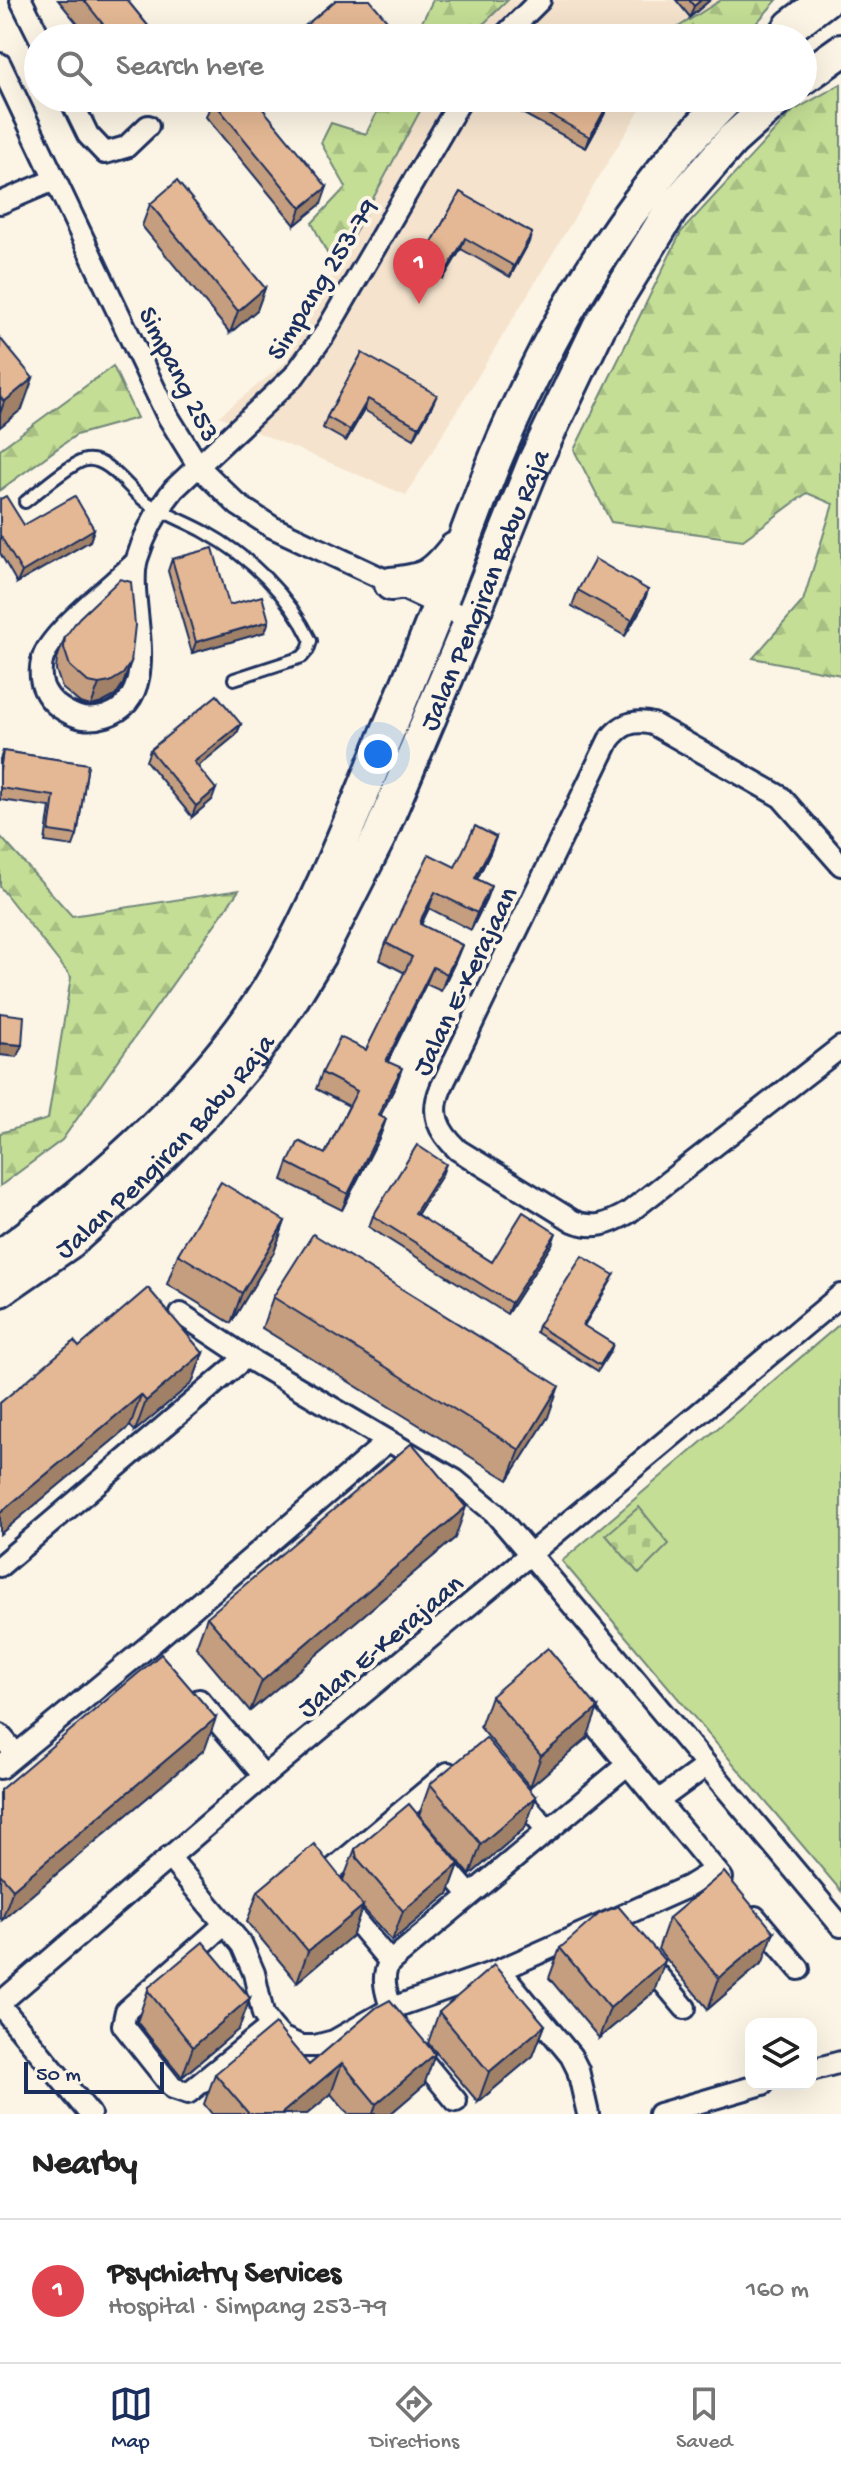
<!DOCTYPE html>
<meta charset="utf-8">
<style>
:root{--surface:#fff;--page:#f6f6f6;--text:#222;--muted:#767676;--line:#e0e0e0;--accent:#1b2f5e}
body{margin:0;font-family:"Gochi Hand",sans-serif;background:var(--page);color:var(--text)}
.controls{position:absolute;right:24px;bottom:24px;display:grid;overflow:hidden;border-radius:16px;box-shadow:0 8px 32px #0002}
.controls button{width:72px;height:72px;display:grid;place-items:center;padding:0;border:0;border-bottom:2px solid var(--line);background:var(--surface);color:var(--text);font:40px sans-serif}
.scale{position:absolute;left:24px;bottom:20px;width:140px;box-sizing:border-box;padding-left:8px;border:4px solid #1b2f5e;border-top:0;font-size:22px;line-height:28px;white-space:nowrap;color:#1b2f5e;-webkit-text-stroke:6px #fcf5e5;paint-order:stroke}
.you{position:absolute;left:378px;top:754px;width:28px;height:28px;margin:-20px;border:6px solid #fff;border-radius:50%;background:#1a73e8;box-shadow:0 0 0 12px #1a73e833}
.badge{display:grid;place-items:center;width:52px;height:52px;border-radius:50%;background:var(--accent);color:#fff;font-size:26px;font-weight:700}
.pin{position:absolute;translate:-50% -66px;filter:drop-shadow(0 2px 4px #0008)}
.pin::after{content:'';position:absolute;top:42px;width:28px;height:24px;background:inherit;clip-path:polygon(0 0,100% 0,50% 100%)}
.list{margin:0;padding:0;list-style:none}
h2{display:flex;justify-content:space-between;align-items:center;height:104px;margin:0;padding:0 32px;font-size:34px}
h2 small{font-size:26px;font-weight:400;color:var(--muted)}
.list li{display:grid;grid-template-columns:52px 1fr auto;gap:24px;align-items:center;box-sizing:border-box;height:144px;padding:0 32px;border-top:2px solid var(--line)}
.list b{display:block;font-size:30px;white-space:nowrap}
.list p{margin:0;font-size:26px;white-space:nowrap;color:var(--muted)}
.list em{font-size:26px;font-style:normal;color:var(--muted)}
.icon{flex:none;width:44px;height:44px;fill:none;stroke:currentColor;stroke-width:2;stroke-linecap:round;stroke-linejoin:round}
.map{position:relative;flex:none;width:841px;height:2114px;overflow:hidden}
.search{position:absolute;background:var(--surface);box-shadow:0 8px 32px #0002;left:24px;right:24px;top:24px;height:88px;display:flex;align-items:center;gap:20px;box-sizing:border-box;padding:0 28px;border-radius:44px;color:var(--muted);font-size:30px}
.sheet{height:248px;background:var(--surface)}
nav{display:flex;justify-content:space-around;align-items:center;box-sizing:border-box;height:112px;border-top:2px solid var(--line);background:var(--surface);font-size:22px;color:var(--muted)}
nav a{display:grid;justify-items:center;gap:4px}
nav .on{color:var(--accent)}
.map>svg:first-child{display:block}
.built{fill:#f5e3cd}
.grass{fill:#c4de95;stroke:#70867a;stroke-width:2}
.forest{fill:url(#forest-firs);stroke:#70867a;stroke-width:2}
.cemetery{fill:url(#cemetery-stones);stroke:#70867a;stroke-width:2}
.lines{fill:none;stroke-linecap:round;stroke-linejoin:round}
.service-casing{stroke:#1b2f5e;stroke-width:16}
.minor-casing{stroke:#1b2f5e;stroke-width:26}
.primary-casing{stroke:#1b2f5e;stroke-width:38}
.service{stroke:#fcf5e5;stroke-width:10}
.minor{stroke:#fcf5e5;stroke-width:20}
.primary{stroke:#fcf5e5;stroke-width:32}
.wall{fill:#c49e7f;stroke:#1b2f5e;stroke-width:2}
.shaded-wall{fill:#a08168;stroke:#1b2f5e;stroke-width:2}
.building{fill:#e4b894;stroke:#1b2f5e;stroke-width:2}
.labels{text-anchor:middle;stroke-width:8;stroke-linejoin:round;paint-order:stroke}
.street-label{font-size:28px;fill:#1b2f5e;stroke:#fcf5e5}
</style>
<div class="map">
<svg width="841" height="2114" viewBox="0 0 841 2114">
<defs>
<pattern id="forest-firs" width="22" height="20" patternUnits="userSpaceOnUse" patternTransform="scale(2)"><rect width="22" height="20" fill="#c4de95"/><path d="M5 1l3.5 6h-7zM16 11l3.5 6h-7z" fill="#a8bf83"/></pattern>
<pattern id="cemetery-stones" width="16" height="16" patternUnits="userSpaceOnUse" patternTransform="scale(2)"><rect width="16" height="16" fill="#c4de95"/><path d="M2 7V4a2 2 0 0 1 4 0v3zM10 15v-3a2 2 0 0 1 4 0v3z" fill="#a8bf83"/></pattern>
</defs>
<rect width="100%" height="100%" fill="#fcf5e5"/>
<filter id="ink" filterUnits="userSpaceOnUse"><feTurbulence type="fractalNoise" baseFrequency=".0125" numOctaves="2"/><feDisplacementMap in="SourceGraphic" scale="16" xChannelSelector="R" yChannelSelector="G"/><feConvolveMatrix kernelMatrix="1 2 1 2 8 2 1 2 1" color-interpolation-filters="sRGB"/></filter>
<g filter="url(#ink)">
<g class="built">
<polygon points="508,0 721,0 661,38 469,38"/>
<polygon points="427,98 647,98 406,495 219,416 286,362"/>
</g>
<polygon class="grass" points="841,1323 841,1891 562,1561"/>
<g class="forest">
<polygon points="433,0 508,0 469,38 414,38"/>
<polygon points="721,0 777,0 743,38 661,38"/>
<polygon points="841,84 841,675 753,658 803,601 833,504 807,493 743,540 611,522 574,450 681,232 793,111"/>
<polygon points="384,98 427,98 347,247 327,253 312,223 346,187 321,143 331,123 366,134"/>
<polygon points="113,366 137,418 76,435 0,490 0,449"/>
<polygon points="0,836 72,916 239,890 62,1140 0,1186 0,1133 48,1119 71,977 0,887"/>
</g>
<polygon class="cemetery" points="639,1507 669,1544 639,1574 606,1535"/>
<g class="lines">
<g class="service-casing">
<path id="service" d="M25 502C38 492 72 462 86 460 109 457 128 489 145 501 164 514 185 521 205 532 249 556 289 595 311 641L308 650 302 657 234 679"/>
</g>
<g class="minor-casing">
<g id="minor">
<polyline points="21,0 40,38"/>
<polyline points="502,38 540,0"/>
<polyline points="0,64 167,415 199,467 238,505 272,527 471,620"/>
<polyline points="70,98 88,135 105,153 126,147 148,126"/>
<polyline points="0,203 54,180"/>
<path d="M136 562C113 584 58 627 45 653 40 663 39 679 44 689 50 702 63 711 76 716 86 720 96 719 106 716 167 697 125 601 137 559 145 533 157 510 174 489L294 376 324 335 462 98"/>
<path d="M841 865 781 797 653 724C634 719 621 724 609 740L441 1088C430 1114 438 1131 458 1150L573 1221C594 1230 609 1224 628 1213L841 1047"/>
<polyline points="181,1314 246,1357 455,1480 494,1512 530,1554 841,1926"/>
<polyline points="0,1566 246,1357"/>
<polyline points="199,1700 264,1776"/>
<polyline points="576,1702 722,1878"/>
<polyline points="0,1735 16,1754"/>
<polyline points="0,1768 151,1644 388,1441"/>
<polyline points="514,1791 548,1831"/>
<polyline points="658,1801 706,1766"/>
<polyline points="436,1856 470,1895"/>
<polyline points="169,1857 242,1945 254,1973 263,2014 271,2026 281,2037 301,2046 315,2046 334,2041 392,2008 500,1970 687,1887 715,1870"/>
<polyline points="755,1917 799,1969"/>
<polyline points="225,1924 126,2011 123,2025 173,2088 188,2093 271,2026"/>
<polyline points="642,1957 685,2008"/>
<polyline points="390,1962 335,1896 330,1885 331,1871 448,1773"/>
<polyline points="500,1970 571,2056 578,2070 588,2114"/>
<polyline points="0,2003 264,1776 841,1295"/>
<polyline points="0,2005 90,2114"/>
<path d="M395 2021C390 2002 378 1979 390 1962L628 1764"/>
<polyline points="412,2048 456,2101"/>
<polyline points="811,2070 841,2062"/>
<polyline points="659,2114 763,2084"/>
</g>
</g>
<g class="primary-casing">
<g id="primary">
<polyline points="783,38 791,26 825,0"/>
<polyline points="803,78 841,51"/>
<path d="M391 584C426 580 433 577 455 549"/>
<path d="M0 1257C100 1184 215 1083 277 975 314 910 343 840 371 772 394 716 418 660 440 604 459 556 476 507 495 460 550 326 626 200 728 98"/>
<path id="s1" d="M0 1290 71 1241 136 1182 204 1113 251 1058 289 1004 319 955 379 837 471 620 534 463 599 327 671 210 732 140 779 98"/>
</g>
</g>
<use href="#service" class="service"/>
<use href="#minor" class="minor"/>
<use href="#primary" class="primary"/>
</g>
<g class="wall">
<polygon points="58,0 127,0 158,38 89,38"/>
<polygon points="336,0 402,38 297,38 299,31"/>
<polygon points="676,0 710,0 690,17"/>
<polygon points="146,98 166,98 154,108"/>
<polygon points="515,98 598,98 608,104 604,115 586,148 511,107"/>
<polygon points="212,100 321,204 295,225 206,117"/>
<polygon points="460,192 532,233 528,244 510,277 461,249 443,279 420,266 425,255"/>
<polygon points="150,204 265,288 257,310 230,333 142,226"/>
<polygon points="0,338 22,409 0,427"/>
<polygon points="362,353 432,406 414,439 364,410 346,441 323,428 327,417"/>
<polygon points="0,499 24,525 94,529 90,541 17,583 0,553"/>
<polygon points="172,559 229,605 265,632 192,653 168,571"/>
<polygon points="578,590 648,590 642,607 625,636 572,606"/>
<polygon points="65,637 123,684 115,696 102,703 91,706 80,703 62,688 56,670 57,659"/>
<polygon points="241,724 236,735 198,766 212,800 192,817 146,761 150,750"/>
<polygon points="3,751 88,764 77,835 73,846 45,842 50,807 0,800 0,759"/>
<polygon points="496,837 490,853 477,879 485,902 471,930 429,908 421,925 462,945 455,962 441,991 426,984 388,1061 396,1085 380,1116 386,1119 380,1136 342,1210 282,1180 288,1163 325,1154 349,1106 316,1089 322,1073 366,1050 405,973 380,960 386,943 455,867"/>
<polygon points="442,1175 417,1215 492,1262 552,1244 507,1314 369,1227 373,1216"/>
<polygon points="285,1221 274,1252 231,1323 167,1284 178,1254"/>
<polygon points="614,1275 611,1281 584,1326 613,1344 611,1350 598,1371 536,1332 538,1326"/>
<polygon points="273,1297 548,1417 508,1480 262,1328"/>
<polygon points="79,1347 203,1353 192,1383 135,1431 130,1426 0,1534 0,1403"/>
<polygon points="455,1538 250,1711 196,1647 207,1617"/>
<polygon points="491,1696 587,1738 530,1787 480,1727"/>
<polygon points="205,1749 2,1920 0,1918 0,1790"/>
<polygon points="430,1784 536,1797 525,1828 470,1875 419,1815"/>
<polygon points="355,1849 459,1864 448,1894 392,1941 362,1907 352,1936 297,1982 247,1922 258,1891 344,1882 343,1880"/>
<polygon points="669,1918 763,1962 708,2009 658,1949"/>
<polygon points="560,1948 654,1992 599,2038 549,1978"/>
<polygon points="149,1987 239,2029 182,2077 137,2022"/>
<polygon points="377,2007 424,2085 390,2114 348,2114 331,2094 307,2114 212,2114 204,2104 215,2074 309,2065"/>
<polygon points="439,2012 545,2025 533,2056 478,2102 428,2043"/>
</g>
<g class="shaded-wall">
<polygon points="701,0 710,0 690,17 694,6"/>
<polygon points="344,27 340,38 331,38"/>
<polygon points="158,98 166,98 154,108"/>
<polygon points="608,104 604,115 586,148 590,137"/>
<polygon points="327,187 321,204 295,225 301,208"/>
<polygon points="532,233 528,244 510,277 514,266"/>
<polygon points="465,238 461,249 443,279 448,268"/>
<polygon points="265,288 257,310 230,333 238,311"/>
<polygon points="33,378 22,409 0,427 0,414 4,402"/>
<polygon points="437,395 432,406 414,439 419,427"/>
<polygon points="368,399 364,410 346,441 350,430"/>
<polygon points="94,529 90,541 17,583 22,572"/>
<polygon points="648,590 642,607 625,636 632,620"/>
<polygon points="269,621 265,632 192,653 196,642"/>
<polygon points="131,662 123,684 115,696 102,703 91,706 99,684"/>
<polygon points="241,724 236,735 190,773 194,762"/>
<polygon points="216,789 212,800 192,817 196,806"/>
<polygon points="496,837 490,853 469,895 475,878"/>
<polygon points="491,886 485,902 471,930 477,913"/>
<polygon points="435,892 429,908 416,934 422,917"/>
<polygon points="462,945 455,962 441,991 447,974"/>
<polygon points="433,967 426,984 380,1077 386,1061"/>
<polygon points="0,1043 22,1045 17,1057 0,1055"/>
<polygon points="402,1068 396,1085 372,1132 378,1115"/>
<polygon points="386,1119 380,1136 342,1210 348,1194"/>
<polygon points="446,1164 442,1175 411,1224 415,1213"/>
<polygon points="285,1221 274,1252 231,1323 242,1293"/>
<polygon points="556,1233 552,1244 507,1314 511,1303"/>
<polygon points="203,1353 192,1383 135,1431 146,1401"/>
<polygon points="559,1386 548,1417 508,1480 520,1450"/>
<polygon points="141,1395 130,1426 0,1534 0,1513"/>
<polygon points="466,1507 455,1538 250,1711 262,1681"/>
<polygon points="598,1708 587,1738 530,1787 541,1756"/>
<polygon points="216,1718 205,1749 2,1920 13,1889"/>
<polygon points="536,1797 525,1828 470,1875 481,1844"/>
<polygon points="459,1864 448,1894 392,1941 403,1911"/>
<polygon points="363,1906 352,1936 297,1982 308,1951"/>
<polygon points="774,1932 763,1962 708,2009 719,1978"/>
<polygon points="665,1961 654,1992 599,2038 610,2008"/>
<polygon points="250,1998 239,2029 182,2077 193,2047"/>
<polygon points="545,2025 533,2056 478,2102 489,2072"/>
<polygon points="435,2054 424,2085 390,2114 373,2114 376,2104"/>
<polygon points="342,2063 331,2094 307,2114 281,2114"/>
</g>
<g class="building">
<polygon points="84,0 127,0 158,38 114,38"/>
<polygon points="336,0 370,0 402,38 353,38 344,27 331,38 305,38 299,31"/>
<polygon points="689,0 701,0 694,6"/>
<polygon points="551,31 564,38 547,38"/>
<polygon points="215,98 254,98 327,187 301,208 212,100"/>
<polygon points="520,98 598,98 608,104 590,137"/>
<polygon points="177,181 265,288 238,311 150,204"/>
<polygon points="460,192 532,233 514,266 465,238 448,268 425,255"/>
<polygon points="0,338 33,378 4,402 0,396"/>
<polygon points="362,353 437,395 419,427 368,399 350,430 327,417"/>
<polygon points="6,496 24,525 75,496 94,529 22,572 0,535 0,499"/>
<polygon points="213,548 229,605 262,596 269,621 196,642 172,559"/>
<polygon points="595,559 648,590 632,620 578,590"/>
<polygon points="120,579 131,582 135,625 131,662 123,674 110,682 99,684 88,682 70,666 64,648 65,637 79,618"/>
<polygon points="217,695 241,724 194,762 216,789 196,806 150,750"/>
<polygon points="3,751 88,764 77,835 49,831 54,796 0,788 0,771"/>
<polygon points="475,826 496,837 475,878 491,886 477,913 435,892 422,917 420,924 462,945 447,974 433,967 386,1061 402,1068 378,1115 386,1119 348,1194 288,1163 299,1141 325,1154 357,1091 322,1073 340,1037 366,1050 412,957 386,943 411,890 429,854 455,867"/>
<polygon points="0,1013 24,1016 22,1045 0,1043"/>
<polygon points="417,1145 446,1164 415,1213 492,1262 523,1212 556,1233 511,1303 373,1216"/>
<polygon points="221,1182 285,1221 242,1293 178,1254"/>
<polygon points="313,1234 559,1386 520,1450 273,1297"/>
<polygon points="582,1256 614,1275 583,1325 613,1344 600,1365 538,1326"/>
<polygon points="148,1288 203,1353 146,1401 141,1395 0,1513 0,1403 74,1341 79,1347"/>
<polygon points="412,1443 466,1507 262,1681 207,1617"/>
<polygon points="548,1648 598,1708 541,1756 491,1696"/>
<polygon points="161,1654 216,1718 13,1889 0,1874 0,1790"/>
<polygon points="486,1738 536,1797 481,1844 430,1784"/>
<polygon points="409,1804 459,1864 403,1911 357,1858 355,1849"/>
<polygon points="314,1844 363,1906 308,1951 258,1891"/>
<polygon points="724,1872 774,1932 719,1978 669,1918"/>
<polygon points="618,1906 665,1961 610,2008 560,1948 599,1914"/>
<polygon points="203,1942 250,1998 193,2047 148,1991 149,1987"/>
<polygon points="494,1965 545,2025 489,2072 439,2012"/>
<polygon points="390,2000 435,2054 376,2104 342,2063 281,2114 249,2114 215,2074 275,2024 309,2065 377,2007"/>
</g>
</g>
<g class="labels">
<g class="street-label">
<text transform="translate(320 278) rotate(-58)" y="10">Simpang 253-79</text>
<text transform="translate(181 373) rotate(63)" y="10">Simpang 253</text>
<text dy="10" stroke="none"><textPath href="#s1" startOffset="868">Jalan Pengiran Babu Raja</textPath></text>
<text transform="translate(463 980) rotate(-64)" y="10">Jalan E-Kerajaan</text>
<text dy="10" stroke="none"><textPath href="#s1" startOffset="220">Jalan Pengiran Babu Raja</textPath></text>
<text transform="translate(379 1644) rotate(-40)" y="10">Jalan E-Kerajaan</text>
</g>
</g>
</svg>
<div class="controls">
<button><svg class="icon" aria-label="layers" viewBox="0 0 24 24"><path d="M12 4l9 5-9 5-9-5zM3 14l9 5 9-5"/></svg></button>
</div>
<div class="scale">50 m</div>
<div class="you"></div>
<div class="pin badge" style="left:419px;top:304px;background:#e0444e">1</div>
<div class="search"><svg class="icon" aria-label="search" viewBox="0 0 24 24"><circle cx="10" cy="10" r="6"/><path d="M15 15l6 6"/></svg>Search here</div>
</div>
<section class="sheet">
<h2>Nearby<small></small></h2>
<ul class="list">
<li><span class="badge" style="background:#e0444e">1</span><div><b>Psychiatry Services</b><p>Hospital · Simpang 253-79</p></div><em>160 m</em></li>
</ul>
</section>
<nav>
<a class="on"><svg class="icon" aria-label="map" viewBox="0 0 24 24"><path d="M3 6l6-2 6 2 6-2v14l-6 2-6-2-6 2zM9 4v14M15 6v14"/></svg>Map</a>
<a><svg class="icon" aria-label="directions" viewBox="0 0 24 24"><path d="M12 3l9 9-9 9-9-9zM9 14v-3h6M13 9l2 2-2 2"/></svg>Directions</a>
<a><svg class="icon" aria-label="saved" viewBox="0 0 24 24"><path d="M7 4h10v16l-5-4-5 4z"/></svg>Saved</a>
</nav>
